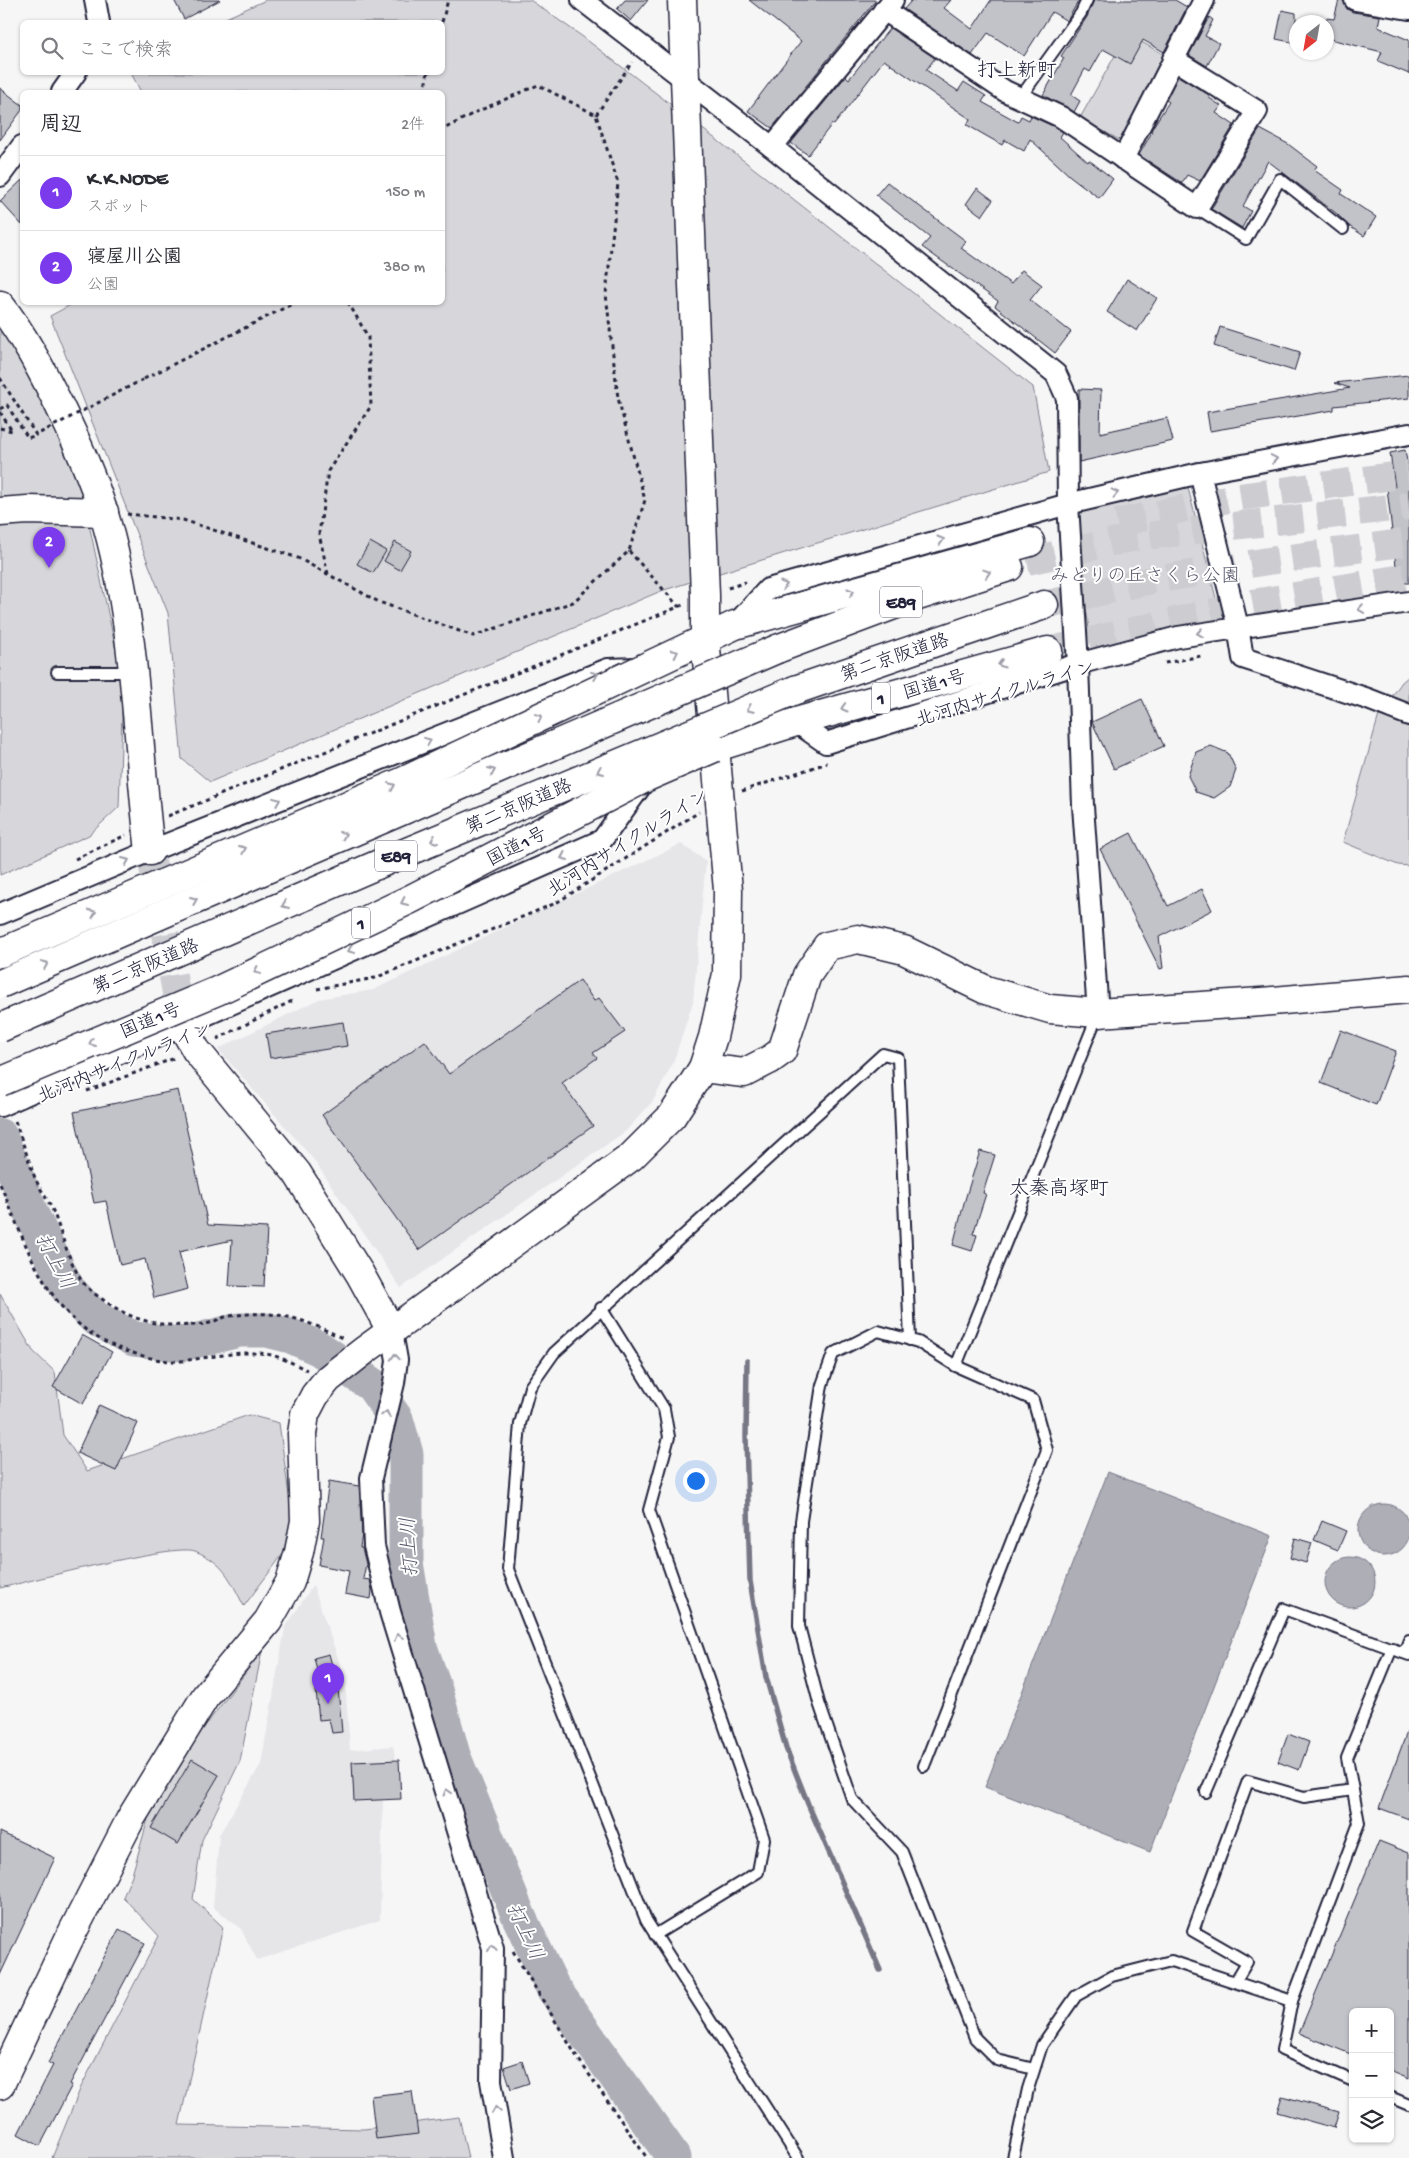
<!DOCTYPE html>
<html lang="ja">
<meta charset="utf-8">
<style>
:root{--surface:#fff;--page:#f2f2f3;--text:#2b2b33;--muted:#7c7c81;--line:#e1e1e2;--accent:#7c3aed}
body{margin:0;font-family:"Gochi Hand","Klee One",sans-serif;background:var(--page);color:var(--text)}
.controls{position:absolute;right:15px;bottom:15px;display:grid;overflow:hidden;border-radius:8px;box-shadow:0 1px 4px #0004}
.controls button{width:45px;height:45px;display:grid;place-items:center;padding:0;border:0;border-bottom:1px solid var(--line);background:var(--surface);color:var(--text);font:25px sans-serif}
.compass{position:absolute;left:1289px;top:15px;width:45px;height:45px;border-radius:50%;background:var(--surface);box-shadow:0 1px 4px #0004;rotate:211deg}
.you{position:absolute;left:695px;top:1480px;width:18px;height:18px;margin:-12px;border:4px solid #fff;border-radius:50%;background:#1a73e8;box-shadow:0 0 0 8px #1a73e833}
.badge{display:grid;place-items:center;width:32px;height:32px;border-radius:50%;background:var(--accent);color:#fff;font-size:16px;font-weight:700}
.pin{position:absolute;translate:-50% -41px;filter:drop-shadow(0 1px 2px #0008)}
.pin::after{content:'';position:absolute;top:26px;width:18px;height:15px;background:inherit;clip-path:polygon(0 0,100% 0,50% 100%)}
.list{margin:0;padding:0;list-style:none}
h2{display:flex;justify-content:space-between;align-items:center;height:65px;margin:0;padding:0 20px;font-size:21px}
h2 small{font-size:16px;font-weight:400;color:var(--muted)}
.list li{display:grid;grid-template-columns:32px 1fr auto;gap:15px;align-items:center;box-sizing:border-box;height:75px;padding:0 20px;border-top:1px solid var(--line)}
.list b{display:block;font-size:19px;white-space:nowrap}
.list p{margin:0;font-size:16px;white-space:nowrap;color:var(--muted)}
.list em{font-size:16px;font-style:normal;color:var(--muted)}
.icon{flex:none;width:28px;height:28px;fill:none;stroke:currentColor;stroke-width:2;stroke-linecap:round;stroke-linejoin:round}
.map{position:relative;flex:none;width:1409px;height:2158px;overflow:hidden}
.search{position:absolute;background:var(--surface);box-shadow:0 1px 4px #0004;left:20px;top:20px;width:425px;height:55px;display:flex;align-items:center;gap:12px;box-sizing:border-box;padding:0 18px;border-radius:8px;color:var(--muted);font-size:19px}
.panel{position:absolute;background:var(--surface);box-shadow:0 1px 4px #0004;left:20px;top:90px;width:425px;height:215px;border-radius:8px}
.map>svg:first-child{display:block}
.built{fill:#e6e6e9}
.green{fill:#d7d7db;stroke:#7c7c8b}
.water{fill:#aeaeb7;stroke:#767685}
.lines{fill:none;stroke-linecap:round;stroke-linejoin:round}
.stream{stroke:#767685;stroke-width:5.5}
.river{stroke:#aeaeb7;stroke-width:35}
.building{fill:#c2c2c9;stroke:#22223b}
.secondary-tunnel{stroke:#ccccd1;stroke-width:28;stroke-dasharray:28 14;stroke-linecap:butt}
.highway-tunnel{stroke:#ccccd1;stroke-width:28;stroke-dasharray:28 14;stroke-linecap:butt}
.lane-casing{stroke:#22223b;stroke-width:14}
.street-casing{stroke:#22223b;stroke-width:24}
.secondary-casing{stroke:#22223b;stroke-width:31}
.highway-casing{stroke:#22223b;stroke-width:31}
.path{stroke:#22223b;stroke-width:3;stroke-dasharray:4 4;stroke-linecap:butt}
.lane{stroke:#fff;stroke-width:10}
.street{stroke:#fff;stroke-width:20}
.secondary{stroke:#fff;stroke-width:28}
.highway{stroke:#fff;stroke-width:28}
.highway-bridge-casing{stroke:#22223b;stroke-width:31;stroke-linecap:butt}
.path-bridge{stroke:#22223b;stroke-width:3;stroke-dasharray:4 4;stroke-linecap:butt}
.highway-bridge{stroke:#fff;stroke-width:28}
.oneway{stroke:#9c9ca7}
.labels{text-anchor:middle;stroke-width:4;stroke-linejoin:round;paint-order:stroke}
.shield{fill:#fff;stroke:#646476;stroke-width:1}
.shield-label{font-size:18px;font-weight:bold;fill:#22223b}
.park-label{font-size:19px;fill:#58586b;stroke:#fff}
.street-label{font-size:19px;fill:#22223b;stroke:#fff}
.neighbourhood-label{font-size:20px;fill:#22223b;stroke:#fff}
.water-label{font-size:20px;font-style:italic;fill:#5a5a6d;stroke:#fff}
</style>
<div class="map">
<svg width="1409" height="2158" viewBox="0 0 1409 2158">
<rect width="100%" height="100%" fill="#f6f6f7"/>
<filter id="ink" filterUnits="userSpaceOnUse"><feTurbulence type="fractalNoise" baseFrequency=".02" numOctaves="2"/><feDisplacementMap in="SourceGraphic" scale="10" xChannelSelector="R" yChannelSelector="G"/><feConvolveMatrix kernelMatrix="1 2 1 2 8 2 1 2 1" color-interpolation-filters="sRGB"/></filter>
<g filter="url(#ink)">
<g class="built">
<polygon points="681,844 706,861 693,1002 673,1063 653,1101 626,1131 401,1288 313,1159 218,1049 319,999 373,990"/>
<polygon points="313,1585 345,1679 350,1750 393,1746 401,1789 383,1795 380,1920 257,1960 241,1929 213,1907 219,1835 261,1764 285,1628"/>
</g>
<g class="green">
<polygon points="266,0 530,0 583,37 778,187 1033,387 1049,472 661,591 210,782 182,759 168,613 50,316 76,302 442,302 442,92 141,92 131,73 442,72 442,22 217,22"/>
<polygon points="1127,34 1170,58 1123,142 1080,118"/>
<polygon points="0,324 74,454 123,683 119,807 89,835 0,875"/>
<polygon points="1186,480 1222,622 1092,653 1072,498"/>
<polygon points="1409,676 1409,866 1398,865 1343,842 1379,715 1402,682"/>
<path d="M0 1294 33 1351 55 1372 63 1435 87 1471 249 1415 279 1423 292 1517 283 1554 244 1606C230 1580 225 1563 195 1551 174 1543 31 1581 0 1588Z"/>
<polygon points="262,1651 240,1761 202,1840 193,1899 223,1927 179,2125 364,2129 459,2117 468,2158 52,2158 81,2087 159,1936 123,1897 132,1875 156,1791"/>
</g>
<g class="water">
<polygon points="1108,1472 1272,1536 1150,1852 985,1787"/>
<circle cx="1384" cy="1530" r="26"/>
<circle cx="1350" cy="1582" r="25"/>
</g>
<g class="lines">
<polyline class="stream" points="747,1361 746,1436 750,1581 766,1677 786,1748 808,1804 880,1970"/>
<polyline class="river" points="0,1136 31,1213 67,1288 95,1318 134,1339 182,1344 239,1330 267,1330 291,1336 320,1349 372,1385 396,1419 406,1454 406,1563 420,1647 435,1690 453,1755 519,1917 553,1988 674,2158"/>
</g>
<g class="building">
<polygon points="174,0 220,0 184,19"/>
<polygon points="625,0 648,0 631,21 617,9"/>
<polygon points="749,0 876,0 772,128 748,111 801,41"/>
<polygon points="912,0 951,0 944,8 972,29 991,0 1079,0 1067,21 1052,12 1024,56 988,33 972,55 904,9"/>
<polygon points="1094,0 1175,0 1187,7 1164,52 1143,40 1130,64 1103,49 1090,72 1085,69 1071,95 1080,101 1074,112 1043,95 1064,58 1061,56 1087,17"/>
<polygon points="1339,0 1343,0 1347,9 1353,12 1380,16 1378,27 1409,40 1409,74 1378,61 1382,52 1326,38 1326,18 1334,19"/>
<polygon points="1282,10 1296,13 1296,43 1276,39"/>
<polygon points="1209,17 1213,20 1205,36 1219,43 1207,66 1189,55"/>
<polygon points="890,28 935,58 926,70 958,91 964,82 986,96 982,102 1018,122 1021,116 1029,120 1031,116 1055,127 1063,132 1060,137 1088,162 1089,160 1113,179 1099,198 1070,176 1030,139 1024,151 1005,140 1002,145 967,125 970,119 884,60 834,125 832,124 808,155 791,143 846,76 849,79"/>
<polygon points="1178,76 1209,95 1208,97 1221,106 1216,113 1234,125 1200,181 1187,175 1182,183 1139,155 1152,132 1151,131 1154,125 1169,102 1166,100"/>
<polygon points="0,88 22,105 22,110 0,140"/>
<polygon points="1260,129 1288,144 1317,166 1314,170 1343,190 1341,194 1376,217 1364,236 1349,226 1337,214 1268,161 1243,206 1251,211 1242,228 1211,209"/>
<polygon points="22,180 22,225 0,201"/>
<polygon points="887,182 966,241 961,248 1011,284 1022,270 1042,285 1030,300 1071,332 1055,353 995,306 998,301 922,247 930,238 876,195"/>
<polygon points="977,188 993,200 982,216 966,204"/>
<polygon points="1127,279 1157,298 1137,331 1107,312"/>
<polygon points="1220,327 1300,352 1294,371 1214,346"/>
<polygon points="1409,375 1409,398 1334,406 1334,410 1210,431 1207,412 1350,388 1334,383"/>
<polygon points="1079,389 1101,390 1100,433 1167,418 1173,441 1079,462"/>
<polygon points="1405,450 1409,473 1409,583 1398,583 1387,488 1395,487 1390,453"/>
<polygon points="370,542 386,551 373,573 357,564"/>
<polygon points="395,542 411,551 400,570 384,561"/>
<polygon points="1142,699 1164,746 1114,769 1092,722"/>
<polygon points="1211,746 1228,753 1236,770 1230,787 1214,798 1196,792 1188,776 1196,752"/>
<polygon points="1131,833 1168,906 1202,889 1212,910 1159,937 1163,968 1160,969 1100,849"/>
<polygon points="580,980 594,1001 599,998 625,1032 593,1053 597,1058 562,1083 593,1126 419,1250 322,1115 425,1041 449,1074"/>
<polygon points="343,1022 347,1046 270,1058 266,1034"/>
<polygon points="1341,1030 1396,1051 1376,1105 1321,1083"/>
<polygon points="178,1090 208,1225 267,1228 264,1287 229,1286 232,1240 179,1252 188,1289 154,1298 145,1259 120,1265 106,1201 94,1203 74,1112"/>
<polygon points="980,1151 995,1155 983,1193 986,1194 973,1234 977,1235 972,1251 953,1245 964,1203"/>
<polygon points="82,1335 112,1352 83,1404 53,1387"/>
<polygon points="99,1405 138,1423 116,1471 77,1453"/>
<polygon points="329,1481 359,1486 362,1534 360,1548 362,1548 366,1564 363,1579 370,1580 372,1590 371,1599 345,1594 349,1571 319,1565 324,1537 321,1537"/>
<polygon points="1322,1521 1346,1531 1338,1550 1314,1540"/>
<polygon points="1295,1538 1312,1543 1306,1563 1290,1558"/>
<polygon points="329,1654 338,1688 342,1732 332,1733 329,1719 319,1720 316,1690 322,1689 314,1658"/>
<polygon points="1407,1732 1409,1732 1409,1819 1379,1808"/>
<polygon points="1288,1734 1309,1742 1299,1770 1278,1762"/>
<polygon points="192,1759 219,1775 178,1844 151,1828"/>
<polygon points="399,1760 401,1799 354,1801 352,1762"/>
<polygon points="0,1832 55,1858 0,1975"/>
<polygon points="1379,1841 1409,1853 1409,2079 1390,2071 1390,2012 1353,2012 1353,2055 1299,2033"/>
<polygon points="119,1929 145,1943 70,2084 72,2085 40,2146 18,2134 53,2065 48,2063"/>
<polygon points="522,2061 529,2083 511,2089 504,2067"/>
<polygon points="412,2091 418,2134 376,2139 371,2096"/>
<polygon points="1282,2096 1339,2112 1334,2128 1277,2112"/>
</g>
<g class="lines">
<polyline class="secondary-tunnel" points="150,851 182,1025"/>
<g class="highway-tunnel">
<polyline points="1117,523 1232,498 1409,474"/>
<polyline points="1027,561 1136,537 1409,506"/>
<polyline points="1044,605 1142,582 1268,561 1409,542"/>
<polyline points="1048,651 1247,604 1409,577"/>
</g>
<g class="lane-casing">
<g id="lane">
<polyline points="1020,98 1081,13 1087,0"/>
<polyline points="1197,208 1246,239 1280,179 1343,229"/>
<polyline points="57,672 131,672"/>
<polyline points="601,1308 664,1409 669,1437 649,1510 764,1839 758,1872 655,1935"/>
<polyline points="956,1366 1098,1014"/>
<polyline points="1404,1653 1409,1640"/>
<polyline points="924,1766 1047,1450 1033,1400 956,1366 918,1342 878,1331 833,1354 822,1385 801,1521 799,1626 819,1703 852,1799 902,1852 975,2038 997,2060 1034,2069"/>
<polyline points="1206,1792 1284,1609 1409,1655"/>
<polyline points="1235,1982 1247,1962 1193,1931 1248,1781 1304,1797 1353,1790"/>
<polyline points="1292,2001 1359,1823 1347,1758 1392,1648"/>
<polyline points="1390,2097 1409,2105"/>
<polyline points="798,2158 646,1920 508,1569 520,1424 530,1387 554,1353 883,1054 898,1058 910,1340"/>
<polyline points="1013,2158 1028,2089 1042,2045 1076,1996 1112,1976 1171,1961 1292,2001 1282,2050 1353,2081"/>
</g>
</g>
<g class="street-casing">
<g id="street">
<polyline points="95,0 99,22"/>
<polyline points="582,0 772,147 1056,374 1067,398 1068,504 1078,664 1083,806 1098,1013"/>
<polyline points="1355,0 1409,9"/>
<polyline points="884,10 1005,91 1061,117 1197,208 1257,111 1173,59"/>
<polyline points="62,92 76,72"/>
<polyline points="772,147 893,0"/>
<polyline points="1123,159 1204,0"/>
<polyline points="0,176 22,146"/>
<polyline points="1200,473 1238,627 1243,658 1368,699 1409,715"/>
<polyline points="735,625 768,589 1068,504 1200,473 1409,434"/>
<polyline points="796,722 826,743 1078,664 1178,637 1409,602"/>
<polyline points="0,914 150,851 608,669 636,668"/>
<polyline points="0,1106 602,840 646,779"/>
<polyline points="392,1332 397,1360 394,1383 371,1478 374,1546 390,1612 493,1948 491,2081 504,2158"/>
</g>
</g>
<g class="secondary-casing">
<g id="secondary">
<path d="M0 305C23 334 41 369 58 403 75 438 91 473 103 511 137 621 136 737 150 851"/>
<polyline points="0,512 28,510 104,512"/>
<polyline points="182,1025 196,1050 297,1173 360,1274 392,1332"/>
<polyline points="703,1068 744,1073 771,1059 782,1051 807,975 827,946 858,939 904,950 986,990 1050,1009 1098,1013 1261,1002 1409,989"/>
<polyline points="0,2085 68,1941 131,1818 205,1697 268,1621 290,1582 299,1552 305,1521 302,1434 305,1414 315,1395 328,1379 365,1350 631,1157 672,1116 703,1068 713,1037 727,974 728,890 705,638 705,595 682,0"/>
</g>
</g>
<g class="highway-casing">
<g id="highway">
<polyline points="777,649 918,596 1009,567"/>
<polyline points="646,667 735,625 1030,542"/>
<polyline points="795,690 1044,605"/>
<polyline points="714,748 796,722 1048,651"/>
</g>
</g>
<g class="path">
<polyline points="442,22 448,0"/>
<polyline points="424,92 428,72"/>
<polyline points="596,115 632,62"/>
<polyline points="144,379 296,302"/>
<polyline points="0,409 7,405 28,438 36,435"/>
<polyline points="0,412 12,431"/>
<polyline points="0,428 12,431"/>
<polyline points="127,514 183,520 298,558 379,602 473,636 573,602 629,551 645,500 618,398 606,294 618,183 596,115 538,85 474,113 442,130"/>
<polyline points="629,551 679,607"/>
<polyline points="328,574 319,534 328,471 371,406 368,337 348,302"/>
<polyline points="728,588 746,582"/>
<polyline points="1165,663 1201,656"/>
<polyline points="742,791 827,763"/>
<polyline points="168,816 683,605"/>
<polyline points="75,859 126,835"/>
<polyline points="317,989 375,978 556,903 699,812"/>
<polyline points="217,1039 292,1001"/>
<polyline points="87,1091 175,1058"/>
<path d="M15 1121C22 1140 28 1159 35 1178 40 1189 48 1200 53 1211 62 1234 68 1260 82 1281 88 1290 99 1297 108 1303 138 1324 169 1328 205 1324 213 1323 221 1317 230 1316 275 1309 302 1318 342 1338"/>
<path d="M0 1184C31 1255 50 1329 133 1353 149 1358 164 1362 181 1361 206 1358 232 1352 257 1353 274 1353 292 1363 307 1370"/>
<polyline points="513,1951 577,2057 647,2158"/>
</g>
<use href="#lane" class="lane"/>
<use href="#street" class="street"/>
<use href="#secondary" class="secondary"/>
<use href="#highway" class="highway"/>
<g class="highway-bridge-casing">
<g id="highway-bridge">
<polyline points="0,953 402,782 646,667"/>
<polyline points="0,984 777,649"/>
<polyline points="0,1028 402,854 795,690"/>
<polyline points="0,1082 217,991 411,899 647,777 714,748"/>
</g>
</g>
<polyline class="path-bridge" points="0,378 36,435 144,379"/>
<use href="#highway-bridge" class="highway-bridge"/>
</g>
<defs><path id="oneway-chevron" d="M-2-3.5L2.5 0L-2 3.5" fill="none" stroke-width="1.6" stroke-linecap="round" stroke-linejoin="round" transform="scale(1.25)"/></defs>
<g class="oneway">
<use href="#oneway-chevron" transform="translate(1274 459) rotate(-10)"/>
<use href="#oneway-chevron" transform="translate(1115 493) rotate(-13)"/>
<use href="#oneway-chevron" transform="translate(941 540) rotate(-16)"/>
<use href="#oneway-chevron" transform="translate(987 573) rotate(-18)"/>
<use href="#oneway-chevron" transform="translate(784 585) rotate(-16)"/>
<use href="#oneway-chevron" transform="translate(851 592) rotate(-16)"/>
<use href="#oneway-chevron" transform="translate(1361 609) rotate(171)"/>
<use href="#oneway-chevron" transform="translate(1200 633) rotate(171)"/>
<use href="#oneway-chevron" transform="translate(675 653) rotate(-26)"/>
<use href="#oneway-chevron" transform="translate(1001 664) rotate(164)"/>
<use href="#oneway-chevron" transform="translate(595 675) rotate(-22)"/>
<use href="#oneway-chevron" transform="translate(844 708) rotate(164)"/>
<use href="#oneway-chevron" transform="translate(750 709) rotate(157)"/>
<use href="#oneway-chevron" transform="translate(539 717) rotate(-25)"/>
<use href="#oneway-chevron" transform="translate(428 741) rotate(-22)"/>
<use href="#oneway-chevron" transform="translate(492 771) rotate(-23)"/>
<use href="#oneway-chevron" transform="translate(600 771) rotate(157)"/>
<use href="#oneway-chevron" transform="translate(392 786) rotate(-23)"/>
<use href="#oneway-chevron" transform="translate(277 801) rotate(-22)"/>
<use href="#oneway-chevron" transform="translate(343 835) rotate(-23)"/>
<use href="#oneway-chevron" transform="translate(434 840) rotate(157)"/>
<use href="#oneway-chevron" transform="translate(243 849) rotate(-23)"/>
<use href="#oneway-chevron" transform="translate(564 857) rotate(156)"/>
<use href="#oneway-chevron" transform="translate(126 861) rotate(-23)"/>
<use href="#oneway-chevron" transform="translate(194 900) rotate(-23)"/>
<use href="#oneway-chevron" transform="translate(404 902) rotate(155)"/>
<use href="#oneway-chevron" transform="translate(285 905) rotate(157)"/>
<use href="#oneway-chevron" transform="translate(93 913) rotate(-23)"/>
<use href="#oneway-chevron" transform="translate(351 950) rotate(156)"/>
<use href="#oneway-chevron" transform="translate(45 964) rotate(-23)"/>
<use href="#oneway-chevron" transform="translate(257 971) rotate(155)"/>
<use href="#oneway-chevron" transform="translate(92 1043) rotate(157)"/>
<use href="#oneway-chevron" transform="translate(395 1357) rotate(-94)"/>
<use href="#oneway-chevron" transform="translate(386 1414) rotate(-77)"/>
<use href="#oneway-chevron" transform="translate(398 1637) rotate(-108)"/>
<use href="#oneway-chevron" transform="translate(447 1792) rotate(-107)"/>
<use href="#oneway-chevron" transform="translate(492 1948) rotate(-98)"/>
<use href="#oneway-chevron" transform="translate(496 2110) rotate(-99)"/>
</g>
</g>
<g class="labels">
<g class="shield">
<rect x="880" y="586.5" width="42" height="31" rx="4"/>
<rect x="872" y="682.5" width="18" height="31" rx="4"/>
<rect x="375" y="840.5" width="42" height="31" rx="4"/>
<rect x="352" y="907.5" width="18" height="31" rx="4"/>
</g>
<g class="shield-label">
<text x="901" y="608">E89</text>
<text x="881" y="704">1</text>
<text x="396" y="862">E89</text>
<text x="361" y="929">1</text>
</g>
<g class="park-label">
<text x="1145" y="581">みどりの丘さくら公園</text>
</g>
<g class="street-label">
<text transform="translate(894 656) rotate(-19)" y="7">第二京阪道路</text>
<text transform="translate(934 683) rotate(-16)" y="7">国道1号</text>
<text transform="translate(1005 692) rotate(-17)" y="7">北河内サイクルライン</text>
<text transform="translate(518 805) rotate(-23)" y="7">第二京阪道路</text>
<text transform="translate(627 841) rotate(-32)" y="7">北河内サイクルライン</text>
<text transform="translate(516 845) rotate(-27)" y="7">国道1号</text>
<text transform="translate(145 965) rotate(-23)" y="7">第二京阪道路</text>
<text transform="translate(150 1019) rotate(-23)" y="7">国道1号</text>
<text transform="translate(124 1061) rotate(-22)" y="7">北河内サイクルライン</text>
</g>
<g class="neighbourhood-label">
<text x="1017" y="76">打上新町</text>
<text x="1059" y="1194">太秦高塚町</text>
</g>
<g class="water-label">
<text transform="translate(56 1261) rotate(62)" y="7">打上川</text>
<text transform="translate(408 1547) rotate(-93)" y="7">打上川</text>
<text transform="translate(526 1931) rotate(65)" y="7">打上川</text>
</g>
</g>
</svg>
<div class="controls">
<button>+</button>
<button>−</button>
<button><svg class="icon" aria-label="layers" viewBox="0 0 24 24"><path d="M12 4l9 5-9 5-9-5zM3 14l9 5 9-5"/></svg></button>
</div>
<svg class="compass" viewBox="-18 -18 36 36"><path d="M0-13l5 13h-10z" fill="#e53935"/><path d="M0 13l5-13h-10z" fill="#7c7c81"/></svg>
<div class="you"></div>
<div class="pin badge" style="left:328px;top:1704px">1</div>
<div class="pin badge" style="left:49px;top:568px">2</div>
<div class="search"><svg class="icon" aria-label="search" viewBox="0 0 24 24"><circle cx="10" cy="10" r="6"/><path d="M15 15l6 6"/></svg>ここで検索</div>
<section class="panel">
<h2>周辺<small>2件</small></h2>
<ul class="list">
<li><span class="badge">1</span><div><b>K.K.NODE</b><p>スポット</p></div><em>150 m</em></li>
<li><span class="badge">2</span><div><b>寝屋川公園</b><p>公園</p></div><em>380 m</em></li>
</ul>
</section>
</div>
